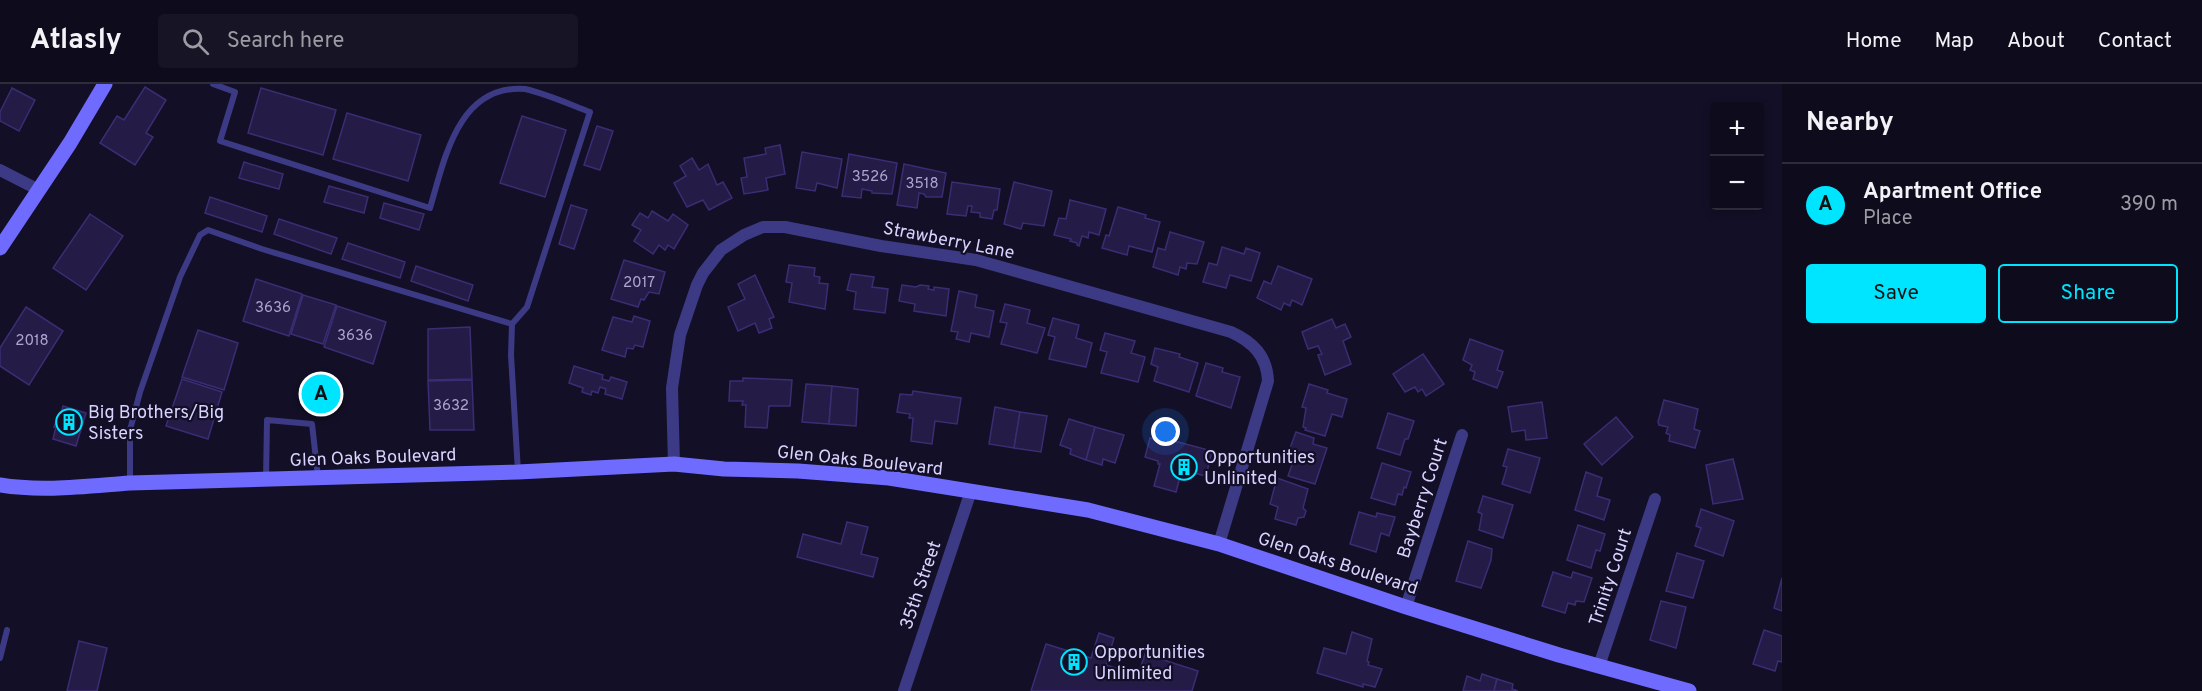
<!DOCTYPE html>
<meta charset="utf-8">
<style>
:root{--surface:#0e0b1c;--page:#171425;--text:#f1f3f6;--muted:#9b9ba3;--line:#2e2b3b;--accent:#00e5ff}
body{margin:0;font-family:Overpass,sans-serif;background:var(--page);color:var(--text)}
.controls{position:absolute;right:18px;top:18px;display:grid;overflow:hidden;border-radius:6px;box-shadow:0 3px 9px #0003}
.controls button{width:54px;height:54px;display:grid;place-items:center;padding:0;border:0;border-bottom:2px solid var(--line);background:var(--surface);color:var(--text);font:30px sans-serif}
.you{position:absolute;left:1166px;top:348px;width:21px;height:21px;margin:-15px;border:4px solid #fff;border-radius:50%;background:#1a73e8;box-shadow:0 0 0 9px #1a73e833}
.badge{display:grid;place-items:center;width:39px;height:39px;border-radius:50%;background:var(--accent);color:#111;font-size:20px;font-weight:700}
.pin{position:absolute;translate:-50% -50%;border:3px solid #fff;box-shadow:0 2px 6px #0006}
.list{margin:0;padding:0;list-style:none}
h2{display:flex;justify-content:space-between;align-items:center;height:78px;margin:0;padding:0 24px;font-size:26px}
h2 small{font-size:20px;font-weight:400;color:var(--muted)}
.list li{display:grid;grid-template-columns:39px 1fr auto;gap:18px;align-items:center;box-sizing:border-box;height:84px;padding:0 24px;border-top:2px solid var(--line)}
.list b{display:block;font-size:22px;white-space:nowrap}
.list p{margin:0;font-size:20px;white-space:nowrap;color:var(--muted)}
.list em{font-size:20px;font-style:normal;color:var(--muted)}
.actions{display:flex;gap:12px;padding:18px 24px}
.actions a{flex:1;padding:14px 0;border:2px solid var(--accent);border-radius:6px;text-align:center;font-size:21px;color:var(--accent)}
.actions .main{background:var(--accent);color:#111}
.icon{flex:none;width:33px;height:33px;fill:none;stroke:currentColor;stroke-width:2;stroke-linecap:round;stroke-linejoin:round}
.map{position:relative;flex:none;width:1782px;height:607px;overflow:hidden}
header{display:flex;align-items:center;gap:36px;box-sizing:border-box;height:84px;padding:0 30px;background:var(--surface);border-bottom:2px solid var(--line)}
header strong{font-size:28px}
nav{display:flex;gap:33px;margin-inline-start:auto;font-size:21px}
.search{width:420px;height:54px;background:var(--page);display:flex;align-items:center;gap:15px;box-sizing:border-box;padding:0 21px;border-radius:6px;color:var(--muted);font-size:22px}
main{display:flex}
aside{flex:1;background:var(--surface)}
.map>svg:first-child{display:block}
.building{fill:#241b47;stroke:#3b2d73;stroke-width:1.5}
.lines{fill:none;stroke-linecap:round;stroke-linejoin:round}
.lane{stroke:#3d3a85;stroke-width:6}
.street{stroke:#3d3a85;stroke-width:12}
.secondary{stroke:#6f6bff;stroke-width:15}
.labels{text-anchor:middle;stroke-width:4.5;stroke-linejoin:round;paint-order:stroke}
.number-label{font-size:15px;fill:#aca6d1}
.street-label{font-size:18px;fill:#d9d4ff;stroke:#130f26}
.poi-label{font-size:18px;fill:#d9d4ff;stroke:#130f26;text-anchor:start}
</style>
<header>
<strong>Atlasly</strong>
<div class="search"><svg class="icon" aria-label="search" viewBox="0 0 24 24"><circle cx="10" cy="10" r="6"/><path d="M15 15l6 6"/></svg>Search here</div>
<nav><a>Home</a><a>Map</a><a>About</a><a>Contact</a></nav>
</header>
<main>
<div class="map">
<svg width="1782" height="607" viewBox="0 0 1782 607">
<rect width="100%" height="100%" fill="#130f26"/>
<g class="building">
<polygon points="145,3 166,16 146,49 153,53 135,81 100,59 117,32 124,36"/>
<polygon points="12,4 35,16 19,47 0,37 0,28"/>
<polygon points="261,4 336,26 323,71 248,49"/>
<polygon points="347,29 421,51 408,97 333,75"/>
<polygon points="522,32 566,46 545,113 500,99"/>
<polygon points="597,42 613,47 600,86 584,81"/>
<polygon points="780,61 785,90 766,94 768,106 744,110 741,94 747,93 744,74 766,70 765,64"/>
<polygon points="802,68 842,75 837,104 817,99 815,107 796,104"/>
<polygon points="849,70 897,79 892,110 872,109 872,107 862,105 861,114 842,112"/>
<polygon points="692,74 699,86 708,80 717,101 723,98 732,114 709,126 703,116 687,123 674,99 686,92 680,82"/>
<polygon points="244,78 283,90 279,105 239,94"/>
<polygon points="904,80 946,89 942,113 926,113 924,110 919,109 917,124 897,121"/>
<polygon points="952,98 1000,105 997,126 994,126 992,135 980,133 980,129 971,128 972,122 968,122 966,132 947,130"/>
<polygon points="1014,98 1052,107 1044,142 1023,139 1021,145 1004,140"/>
<polygon points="329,102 368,113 364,129 324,118"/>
<polygon points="210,113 267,132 262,148 205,129"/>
<polygon points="1070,116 1106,125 1099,151 1089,148 1088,154 1082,152 1079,162 1077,161 1077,159 1070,157 1071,155 1054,151 1059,134 1066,135"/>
<polygon points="384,119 424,130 419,146 380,134"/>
<polygon points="571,121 587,126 574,165 559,160"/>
<polygon points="1118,123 1146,131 1145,134 1160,138 1152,168 1129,162 1127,171 1102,164 1106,151 1109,152"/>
<polygon points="652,127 668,137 673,130 688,141 674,165 668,161 665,166 659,161 653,170 634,157 641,146 632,141 640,129 648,134"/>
<polygon points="90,130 123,152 86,206 53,184"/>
<polygon points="279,135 337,154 331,170 274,150"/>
<polygon points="1170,148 1204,158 1197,180 1187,179 1186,185 1180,183 1178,191 1153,183 1158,164 1165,166"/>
<polygon points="348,159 405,178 400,194 342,175"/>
<polygon points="1222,163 1244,170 1246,164 1260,169 1251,197 1230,191 1226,204 1203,198 1209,179 1217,181"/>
<polygon points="624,176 665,188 659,210 649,208 644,216 641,215 638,223 611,215"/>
<polygon points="789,181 815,184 814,192 820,193 819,199 828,200 825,225 789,218 792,199 786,198"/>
<polygon points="416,182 473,201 468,217 411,197"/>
<polygon points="1278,182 1312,195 1302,221 1292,216 1290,222 1284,219 1281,226 1257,214 1264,197 1271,200"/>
<polygon points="851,190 874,193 872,203 888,205 885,229 854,225 856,208 847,206"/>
<polygon points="755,191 774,233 769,235 772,244 759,249 755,239 738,247 728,223 745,215 738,200"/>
<polygon points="256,195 302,210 289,252 243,237"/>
<polygon points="902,201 916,203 920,201 929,202 928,205 934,206 934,203 949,205 946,232 914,227 915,220 899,217"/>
<polygon points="959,207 977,211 975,223 994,227 989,253 971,249 969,258 956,255 958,248 951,247"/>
<polygon points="303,211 336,221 323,260 291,250"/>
<polygon points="1005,220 1030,226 1027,239 1045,244 1037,269 1001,260 1007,239 1000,238"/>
<polygon points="337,222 386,238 373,280 324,263"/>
<polygon points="26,223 63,247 29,301 0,282 0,264"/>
<polygon points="634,232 650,237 643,263 635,261 633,265 627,264 625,273 602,266 613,233 632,238"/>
<polygon points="1053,234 1079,241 1076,254 1092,259 1086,283 1049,275 1055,253 1048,251"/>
<polygon points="1332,235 1336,244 1345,240 1351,253 1343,257 1351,280 1325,291 1318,271 1322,270 1318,262 1308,265 1302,248"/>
<polygon points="470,243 472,295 428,296 428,245"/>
<polygon points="198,246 238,259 224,306 182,293"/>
<polygon points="1105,249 1135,257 1131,269 1145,273 1138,298 1101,289 1107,268 1100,266"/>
<polygon points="1470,255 1503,267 1497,286 1503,288 1497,304 1473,295 1475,288 1470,286 1472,281 1463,276"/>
<polygon points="1155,264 1180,270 1179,273 1198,279 1189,308 1154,297 1158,283 1151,280"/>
<polygon points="1423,270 1444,300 1426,312 1422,305 1418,308 1415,303 1405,308 1393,290"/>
<polygon points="1206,279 1223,284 1222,288 1240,293 1231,324 1196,312"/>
<polygon points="574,282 603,291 602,295 609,297 611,293 627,298 622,315 605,310 606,305 600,303 598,309 592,307 591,311 582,308 583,304 569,299"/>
<polygon points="309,294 340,304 333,326 318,321 317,324 308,321 309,318 303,316"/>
<polygon points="743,294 792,296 790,322 769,322 767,344 745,343 746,321 742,321 743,317 729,317 730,297 743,297"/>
<polygon points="182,295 222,308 208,355 166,342"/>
<polygon points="472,296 474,346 430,346 428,297"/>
<polygon points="806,300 832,302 829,340 802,338"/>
<polygon points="1309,300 1328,306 1327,309 1347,315 1342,333 1332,330 1325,352 1305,346 1306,344 1303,343 1306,324 1302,323"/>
<polygon points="832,302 858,305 856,342 829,340"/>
<polygon points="913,307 961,314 957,340 935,337 932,360 911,357 913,334 909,334 910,330 897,328 900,310 912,311"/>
<polygon points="1664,316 1698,325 1694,345 1700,347 1695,364 1669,357 1670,351 1666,349 1668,343 1659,341 1658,338"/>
<polygon points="1542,318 1547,354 1526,356 1525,346 1512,348 1508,323"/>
<polygon points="63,322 86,329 76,362 53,355 56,343 54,343 58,332 60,333"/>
<polygon points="995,323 1020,328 1014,364 989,360"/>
<polygon points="1020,328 1047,332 1041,368 1014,364"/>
<polygon points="1388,329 1414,337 1408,355 1405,355 1400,371 1377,364"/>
<polygon points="1616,333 1633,353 1602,381 1584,360"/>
<polygon points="1069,335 1095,343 1086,376 1070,370 1071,365 1060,361"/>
<polygon points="1095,343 1124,351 1115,379 1103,375 1102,381 1086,376"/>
<polygon points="1296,348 1314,354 1313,360 1327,364 1315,400 1288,392 1294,375 1287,372"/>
<polygon points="1150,354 1163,357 1163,354 1212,367 1206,392 1182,386 1176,408 1154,402 1160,380 1158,380 1158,377 1145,373"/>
<polygon points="1508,365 1540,374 1530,409 1502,400 1507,383 1503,382"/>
<polygon points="1733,375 1743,415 1713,420 1706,381"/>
<polygon points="1382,379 1411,388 1406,404 1404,403 1402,411 1398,410 1395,421 1371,414"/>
<polygon points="1586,388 1602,394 1597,412 1610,416 1604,436 1575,426"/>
<polygon points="1277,394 1308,405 1303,424 1306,427 1304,433 1298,434 1296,441 1275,435 1278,423 1270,420"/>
<polygon points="1483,412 1513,421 1503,454 1479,446 1482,430 1478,428"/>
<polygon points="1701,425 1734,437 1723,472 1695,462 1701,444 1696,442"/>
<polygon points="1359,428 1376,433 1377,429 1395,433 1389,452 1381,449 1376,468 1350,460"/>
<polygon points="847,438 868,443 861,470 878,474 873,493 797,473 803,450 841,460"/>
<polygon points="1578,441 1605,450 1600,467 1596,466 1591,484 1567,476"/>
<polygon points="1468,457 1492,465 1491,476 1481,504 1456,497"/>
<polygon points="1677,469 1704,477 1693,514 1666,507"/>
<polygon points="1553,488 1571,494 1573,488 1592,494 1584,518 1576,517 1575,521 1568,519 1565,529 1542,522"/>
<polygon points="1782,494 1782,527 1774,524"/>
<polygon points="1661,517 1686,523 1676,564 1650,556"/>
<polygon points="1764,546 1782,552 1782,578 1778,577 1775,587 1753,580"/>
<polygon points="1352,548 1372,555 1367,577 1369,578 1368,581 1382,585 1375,603 1363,600 1363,603 1317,589 1324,564 1346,570"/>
<polygon points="1099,549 1114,554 1106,581 1138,591 1145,570 1198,587 1192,607 1031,607 1046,560 1091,574"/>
<polygon points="79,557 107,564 97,607 67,607"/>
<polygon points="1482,590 1497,595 1494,607 1463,607 1467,592 1480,597"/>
<polygon points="1497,595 1513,600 1512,605 1518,607 1494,607"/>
</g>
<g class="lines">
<g class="lane">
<path d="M213 0 235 8 220 57 430 124C444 78 457 0 525 5 547 10 569 20 590 28L527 223 512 240"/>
<polyline points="266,396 267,336 312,340 318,393"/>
<polyline points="130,399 130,346 140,308 180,193 200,151 208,146 262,165 512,240 511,271 518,388"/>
<polyline points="0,574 7,546"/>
</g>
<g class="street">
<polyline points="0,86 39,106"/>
<path d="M674 380 672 304 680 251 697 201 703 189 721 166 744 151 763 143H785L881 162 976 176 1231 248C1253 258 1267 272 1268 297L1219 460"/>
<polyline points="1406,523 1462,351"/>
<polyline points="1599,582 1655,415"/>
<polyline points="904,607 971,407"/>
</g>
<g class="secondary">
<polyline points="0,164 70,59 105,0"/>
<path d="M0 401C42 408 88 402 130 399L518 388 674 380 724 385 798 387 889 394 1088 426 1219 460 1406 523 1559 571 1689 607"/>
</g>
</g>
<defs>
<g id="building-ring" transform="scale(1.35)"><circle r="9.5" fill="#130f26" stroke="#00e5ff" stroke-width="1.5"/><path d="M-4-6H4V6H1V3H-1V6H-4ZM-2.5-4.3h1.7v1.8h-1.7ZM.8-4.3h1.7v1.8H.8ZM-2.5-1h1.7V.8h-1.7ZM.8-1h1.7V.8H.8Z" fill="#00e5ff"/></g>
</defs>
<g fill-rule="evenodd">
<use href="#building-ring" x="69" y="338"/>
<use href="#building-ring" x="1184" y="383"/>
<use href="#building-ring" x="1074" y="578"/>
</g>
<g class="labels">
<g class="number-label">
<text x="870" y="97">3526</text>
<text x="922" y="104">3518</text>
<text x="639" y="203">2017</text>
<text x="273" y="228">3636</text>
<text x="355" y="256">3636</text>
<text x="32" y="261">2018</text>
<text x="451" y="326">3632</text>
</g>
<g class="street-label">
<text transform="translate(949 156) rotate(11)" y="6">Strawberry Lane</text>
<text transform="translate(373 373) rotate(-2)" y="6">Glen Oaks Boulevard</text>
<text transform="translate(860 376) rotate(6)" y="6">Glen Oaks Boulevard</text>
<text transform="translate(1422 414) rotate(-72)" y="6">Bayberry Court</text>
<text transform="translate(1338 479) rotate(18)" y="6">Glen Oaks Boulevard</text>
<text transform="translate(1610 493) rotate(-72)" y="6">Trinity Court</text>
<text transform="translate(920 501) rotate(-71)" y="6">35th Street</text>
</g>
<g class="poi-label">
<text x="88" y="334">Big Brothers/Big<tspan x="88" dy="21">Sisters</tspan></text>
<text x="1204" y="379">Opportunities<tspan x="1204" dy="21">Unlinited</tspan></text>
<text x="1094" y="574">Opportunities<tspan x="1094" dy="21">Unlimited</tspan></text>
</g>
</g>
</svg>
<div class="controls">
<button>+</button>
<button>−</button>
</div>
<div class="you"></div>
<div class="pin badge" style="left:321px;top:310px">A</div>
</div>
<aside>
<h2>Nearby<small></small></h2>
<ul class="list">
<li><span class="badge">A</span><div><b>Apartment Office</b><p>Place</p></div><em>390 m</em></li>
</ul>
<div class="actions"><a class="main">Save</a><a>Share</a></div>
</aside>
</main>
